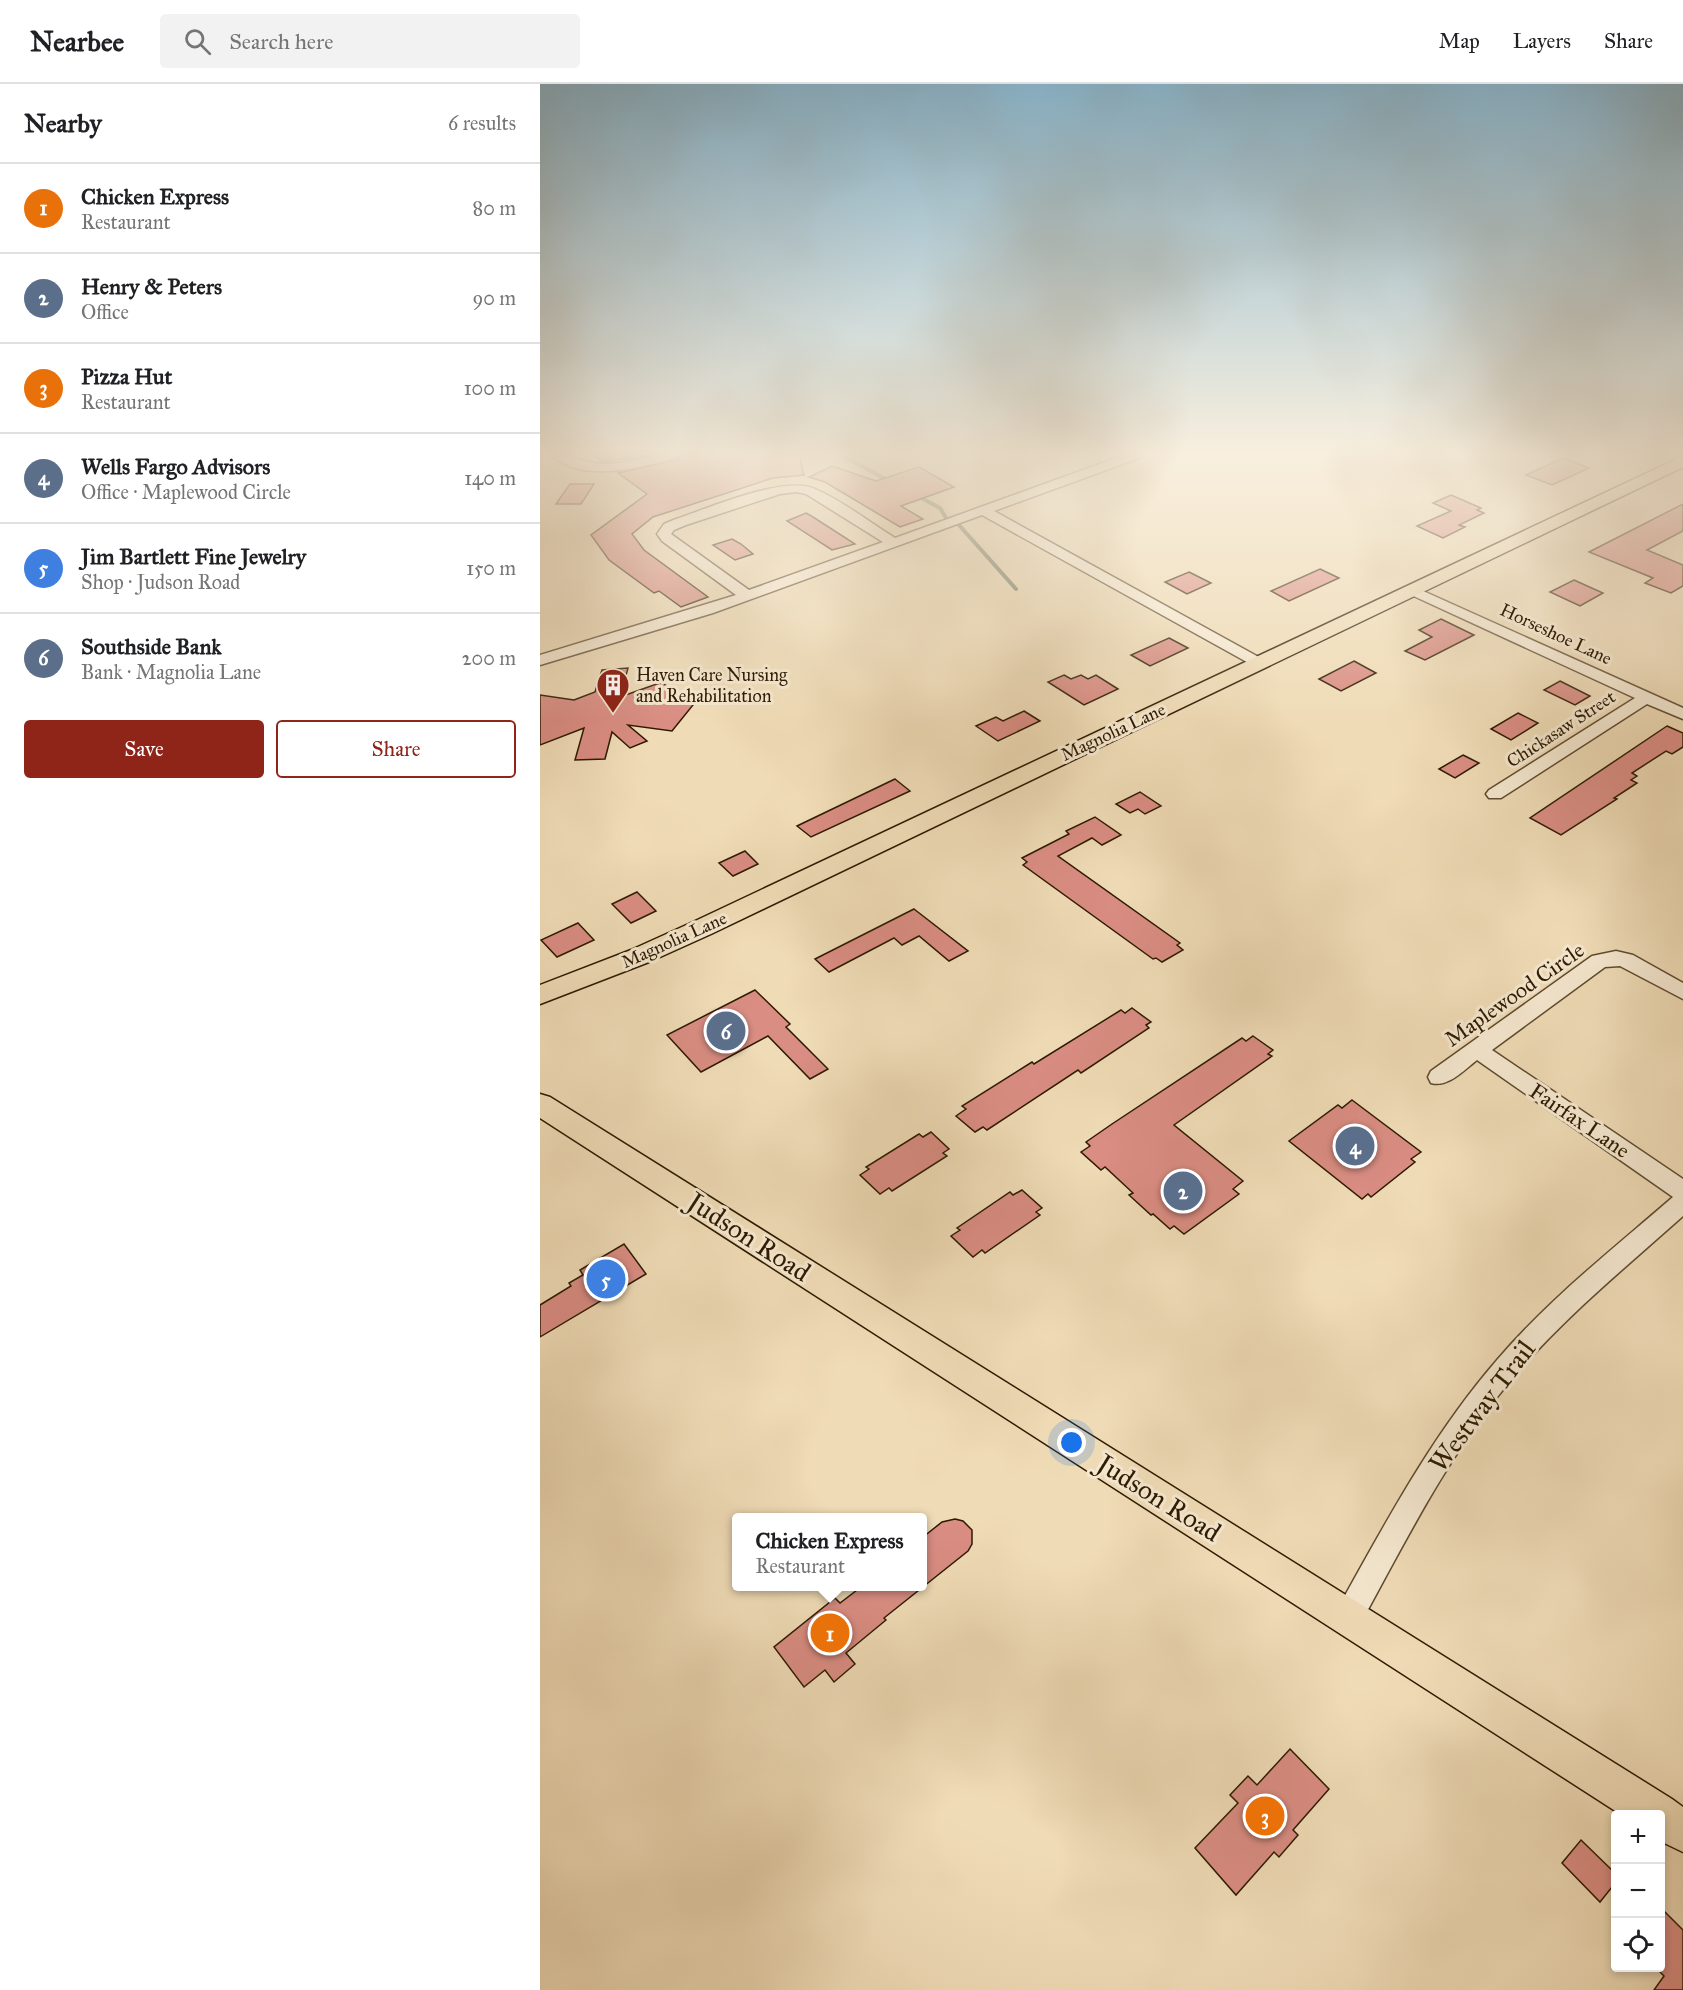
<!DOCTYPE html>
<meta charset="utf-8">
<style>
:root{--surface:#fff;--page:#f2f2f2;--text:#202124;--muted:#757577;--line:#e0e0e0;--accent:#8f2418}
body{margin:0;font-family:"IM FELL Great Primer",serif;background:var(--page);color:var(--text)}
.controls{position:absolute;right:18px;bottom:18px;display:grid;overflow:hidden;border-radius:6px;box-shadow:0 3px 9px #0003}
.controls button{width:54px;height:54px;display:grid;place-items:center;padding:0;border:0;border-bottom:2px solid var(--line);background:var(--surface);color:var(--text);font:30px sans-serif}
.you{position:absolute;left:532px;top:1359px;width:21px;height:21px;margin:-15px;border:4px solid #fff;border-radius:50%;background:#1a73e8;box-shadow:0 0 0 9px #1a73e833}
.badge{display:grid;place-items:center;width:39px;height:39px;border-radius:50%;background:var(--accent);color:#fff;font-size:20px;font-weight:700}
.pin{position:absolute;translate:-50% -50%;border:3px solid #fff;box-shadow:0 2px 6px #0006}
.popup{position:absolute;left:192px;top:1429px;width:195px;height:78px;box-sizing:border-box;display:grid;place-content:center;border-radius:6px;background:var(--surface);filter:drop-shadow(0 2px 4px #0005);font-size:20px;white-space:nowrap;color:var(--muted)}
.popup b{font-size:22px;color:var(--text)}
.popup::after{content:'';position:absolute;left:50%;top:100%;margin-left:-12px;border:12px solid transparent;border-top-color:var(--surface)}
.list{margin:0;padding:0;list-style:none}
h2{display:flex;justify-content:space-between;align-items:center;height:78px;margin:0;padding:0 24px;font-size:26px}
h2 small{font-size:20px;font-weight:400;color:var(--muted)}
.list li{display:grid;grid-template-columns:39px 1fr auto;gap:18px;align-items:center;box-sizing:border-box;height:90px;padding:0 24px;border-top:2px solid var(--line)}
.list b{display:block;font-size:22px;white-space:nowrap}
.list p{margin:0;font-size:20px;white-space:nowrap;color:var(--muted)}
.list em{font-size:20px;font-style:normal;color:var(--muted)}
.actions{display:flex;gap:12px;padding:18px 24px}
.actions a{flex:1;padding:14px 0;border:2px solid var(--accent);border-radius:6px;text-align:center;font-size:21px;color:var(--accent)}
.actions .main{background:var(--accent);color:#fff}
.icon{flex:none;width:33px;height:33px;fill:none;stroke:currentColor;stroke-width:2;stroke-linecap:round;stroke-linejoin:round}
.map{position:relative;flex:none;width:1143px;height:1906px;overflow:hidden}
header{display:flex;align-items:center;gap:36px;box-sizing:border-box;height:84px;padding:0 30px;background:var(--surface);border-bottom:2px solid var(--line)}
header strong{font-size:28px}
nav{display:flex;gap:33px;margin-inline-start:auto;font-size:21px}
.search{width:420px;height:54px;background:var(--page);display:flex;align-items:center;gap:15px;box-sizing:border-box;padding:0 21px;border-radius:6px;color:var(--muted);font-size:22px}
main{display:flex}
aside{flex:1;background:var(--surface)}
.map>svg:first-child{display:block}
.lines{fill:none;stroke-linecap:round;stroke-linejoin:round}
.stream{stroke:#6e7b67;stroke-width:4}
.building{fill:#da8d83;stroke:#2d1a00;stroke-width:1.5}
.minor-casing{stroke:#5e4a2e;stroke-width:3}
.major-casing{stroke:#2d1a00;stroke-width:3}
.minor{fill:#f5e8d0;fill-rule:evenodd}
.major{fill:#efdbb6;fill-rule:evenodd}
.labels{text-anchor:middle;stroke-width:6;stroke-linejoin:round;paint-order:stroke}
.far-street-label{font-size:18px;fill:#2d1a00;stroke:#f5e8d0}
.far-poi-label{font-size:18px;fill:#2d1a00;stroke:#f5e8d0;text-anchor:start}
.street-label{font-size:22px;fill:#2d1a00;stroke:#f5e8d0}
.near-street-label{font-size:27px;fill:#2d1a00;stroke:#f5e8d0}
</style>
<header>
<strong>Nearbee</strong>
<div class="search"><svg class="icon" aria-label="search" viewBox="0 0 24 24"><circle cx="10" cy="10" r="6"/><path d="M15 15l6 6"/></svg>Search here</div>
<nav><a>Map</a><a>Layers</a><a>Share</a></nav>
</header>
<main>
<aside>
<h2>Nearby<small>6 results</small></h2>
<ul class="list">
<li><span class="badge" style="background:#e8710a">1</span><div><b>Chicken Express</b><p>Restaurant</p></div><em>80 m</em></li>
<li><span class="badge" style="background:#5c6f8a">2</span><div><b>Henry &amp; Peters</b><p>Office</p></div><em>90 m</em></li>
<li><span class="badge" style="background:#e8710a">3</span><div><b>Pizza Hut</b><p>Restaurant</p></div><em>100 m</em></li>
<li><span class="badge" style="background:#5c6f8a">4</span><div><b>Wells Fargo Advisors</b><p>Office · Maplewood Circle</p></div><em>140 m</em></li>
<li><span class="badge" style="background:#3f7fe0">5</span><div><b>Jim Bartlett Fine Jewelry</b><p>Shop · Judson Road</p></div><em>150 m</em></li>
<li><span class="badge" style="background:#5c6f8a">6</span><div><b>Southside Bank</b><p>Bank · Magnolia Lane</p></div><em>200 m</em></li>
</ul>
<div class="actions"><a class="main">Save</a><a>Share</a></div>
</aside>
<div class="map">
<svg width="1143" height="1906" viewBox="0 0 1143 1906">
<rect width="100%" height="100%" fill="#efdbb6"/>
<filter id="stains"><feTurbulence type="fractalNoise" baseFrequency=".00333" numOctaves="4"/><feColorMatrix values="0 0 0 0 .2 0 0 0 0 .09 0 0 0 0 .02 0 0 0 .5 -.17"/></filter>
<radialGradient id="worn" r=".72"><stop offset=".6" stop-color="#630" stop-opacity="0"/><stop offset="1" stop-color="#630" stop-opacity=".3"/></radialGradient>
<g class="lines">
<g class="stream">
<polyline points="299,370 351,398"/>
<polyline points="376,411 400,424 406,434"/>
<polyline points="419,441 476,505"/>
</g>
</g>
<g class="building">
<polygon points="52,370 117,370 63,378"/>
<polygon points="143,370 259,370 264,391 233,394 113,433 92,450 104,466 168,513 141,523 119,507 114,509 69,476 51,451 107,410 78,389 140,375"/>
<polygon points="1023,374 1049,384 1012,401 986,391"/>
<polygon points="292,382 336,397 379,383 414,403 361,422 383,435 360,443 285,398 269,393"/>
<polygon points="30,400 54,400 41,420 16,420"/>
<polygon points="911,411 941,424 937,426 944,429 919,441 925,443 903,454 877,442 911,427 893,419"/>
<polygon points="1143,420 1143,447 1107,466 1143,481 1143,502 1131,509 1105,499 1113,494 1049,468"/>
<polygon points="266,429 273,433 315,460 292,466 247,437"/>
<polygon points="192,455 201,460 213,470 195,476 173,461"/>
<polygon points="780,485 799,494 749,517 731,507"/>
<polygon points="649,488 671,499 647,510 625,498"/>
<polygon points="1034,496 1063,509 1040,522 1010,508"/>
<polygon points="901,535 934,551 885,576 865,567 892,553 879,546"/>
<polygon points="629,554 648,564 610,582 591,571"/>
<polygon points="814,577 836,589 801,607 779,595"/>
<polygon points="88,584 80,613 122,598 139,613 157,616 132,647 88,641 107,657 90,664 72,648 65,675 35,676 44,644 0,661 0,611 34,616 55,608 62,586"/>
<polygon points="524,591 531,595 541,591 548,595 556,591 578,605 544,621 508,598"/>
<polygon points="1020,597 1050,612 1035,621 1004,606"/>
<polygon points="484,627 500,637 458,657 436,642 456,633 463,637"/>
<polygon points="978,629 998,639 971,656 951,645"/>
<polygon points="1127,642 1143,649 1143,663 1132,670 1126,667 1092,689 1097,692 1091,696 1097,699 1074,714 1077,715 1021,751 990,734"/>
<polygon points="923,671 939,679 915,694 899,685"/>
<polygon points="355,695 370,707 271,753 257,742"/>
<polygon points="600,708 621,722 605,730 598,725 590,729 576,720"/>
<polygon points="555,733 581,751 562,761 552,754 518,772 640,859 637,861 643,866 622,878 616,874 613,875 483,781 487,778 482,774 529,750 526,747"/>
<polygon points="205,767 218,780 193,792 179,779"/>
<polygon points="97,808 116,827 91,839 72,820"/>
<polygon points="374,825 428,867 409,877 379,852 362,861 354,854 289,888 275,875"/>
<polygon points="38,839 54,856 17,873 1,856"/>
<polygon points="215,906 250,940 246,943 288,985 270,995 228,952 161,988 127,951"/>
<polygon points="592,924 611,938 606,941 609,944 541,989 538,986 447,1046 443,1043 435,1048 416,1032 426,1025 422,1022 492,978 494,980 581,926 585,929"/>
<polygon points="713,952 733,966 728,970 732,972 634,1041 703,1097 693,1105 699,1110 644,1150 634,1142 630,1145 613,1130 611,1131 589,1111 593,1109 565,1083 561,1086 541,1068 550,1062 546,1058 572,1040 702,954 706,957"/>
<polygon points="812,1016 881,1068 871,1075 875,1078 831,1113 828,1110 822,1115 749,1057 798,1021 802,1024"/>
<polygon points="391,1048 409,1065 403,1069 407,1072 352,1107 349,1104 340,1110 320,1091 329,1085 326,1083 379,1050 383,1053"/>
<polygon points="482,1106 502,1124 496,1128 500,1131 445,1169 442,1166 433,1173 411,1152 420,1146 417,1144 470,1108 473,1111"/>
<polygon points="84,1160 106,1190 0,1253 0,1221 31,1202 29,1199 43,1191 40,1186"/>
<polygon points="415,1435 423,1437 432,1446 432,1460 428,1467 344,1534 346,1536 306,1569 315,1580 294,1598 285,1586 264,1603 234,1563 295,1514 300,1519 321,1503 383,1503 383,1453 402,1438"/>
<polygon points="750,1665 789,1705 753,1746 758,1751 739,1773 734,1768 696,1811 655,1764 698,1719 690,1711 708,1692 717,1701"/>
<polygon points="1041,1756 1076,1790 1076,1798 1060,1818 1022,1779"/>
<polygon points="1120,1823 1143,1846 1143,1906 1114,1906 1124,1892 1120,1888"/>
</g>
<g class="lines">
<g class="minor-casing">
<g id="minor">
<path d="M11 370C29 369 43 379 61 380 89 381 114 369 141 370L139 373C104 383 41 401 11 370Z"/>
<path d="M587 370H604L602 373 454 427 724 576 727 579 724 582H714L442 431 173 529 0 581V571L196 511 122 457 117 450 124 440 136 435C169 424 244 391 275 405 303 417 329 438 355 454ZM256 408 266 410 343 458 209 506 131 450 134 446 146 441 240 410Z"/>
<polygon points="872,502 1143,624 1143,635 1107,620 961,714 949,714 946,710 949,706 1095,614 867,509 865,506 867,503"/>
<path d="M1076 867 1093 871 1143 899V915L1080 882 1065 883 952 966 1143 1095V1132C1086 1183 1027 1231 977 1289 911 1365 866 1456 818 1544L808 1549 798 1544 793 1534 798 1524C846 1438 892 1351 957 1276 1009 1215 1073 1165 1133 1113L937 976C924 986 908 1004 891 999L888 993 891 987 1052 872Z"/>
</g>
</g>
<g class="major-casing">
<g id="major">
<polygon points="1143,372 1143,383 171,850 109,878 0,920 0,901 91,866 153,838"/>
<polygon points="0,1010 10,1013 1132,1715 1143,1723 1143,1768 1120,1757 1120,1730 1080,1730 0,1034"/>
</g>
</g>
<use href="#minor" class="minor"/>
<use href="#major" class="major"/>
</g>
<linearGradient id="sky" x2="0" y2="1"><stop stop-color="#89b7d0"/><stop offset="0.58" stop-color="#f8efde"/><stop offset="1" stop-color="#f8efde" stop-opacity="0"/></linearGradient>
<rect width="1143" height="637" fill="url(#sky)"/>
<defs>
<g id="building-pin" transform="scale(1.725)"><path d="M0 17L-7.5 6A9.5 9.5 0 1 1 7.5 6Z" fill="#8f2418" stroke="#f5e8d0"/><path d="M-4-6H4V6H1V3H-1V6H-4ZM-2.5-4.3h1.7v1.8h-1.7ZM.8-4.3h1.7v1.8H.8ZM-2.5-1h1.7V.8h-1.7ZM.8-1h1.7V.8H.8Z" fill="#fff"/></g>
</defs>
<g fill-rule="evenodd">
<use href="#building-pin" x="73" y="601"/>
</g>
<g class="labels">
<g class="far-street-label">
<text transform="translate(1016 550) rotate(25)" y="6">Horseshoe Lane</text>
<text transform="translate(1021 645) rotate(-33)" y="6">Chickasaw Street</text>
<text transform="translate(573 648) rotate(-25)" y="6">Magnolia Lane</text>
<text transform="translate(134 856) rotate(-24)" y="6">Magnolia Lane</text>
</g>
<g class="far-poi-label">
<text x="96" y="597">Haven Care Nursing<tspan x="96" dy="21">and Rehabilitation</tspan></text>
</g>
<g class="street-label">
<text transform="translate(974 910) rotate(-35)" y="8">Maplewood Circle</text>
<text transform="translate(1040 1036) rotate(34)" y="8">Fairfax Lane</text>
</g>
<g class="near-street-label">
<text transform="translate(209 1153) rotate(33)" y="9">Judson Road</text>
<text transform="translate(942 1322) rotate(-53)" y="9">Westway Trail</text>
<text transform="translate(619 1414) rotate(32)" y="9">Judson Road</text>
</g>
</g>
<rect width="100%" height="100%" filter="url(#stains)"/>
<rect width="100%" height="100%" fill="url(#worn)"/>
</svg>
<div class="controls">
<button>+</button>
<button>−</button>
<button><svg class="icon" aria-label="locate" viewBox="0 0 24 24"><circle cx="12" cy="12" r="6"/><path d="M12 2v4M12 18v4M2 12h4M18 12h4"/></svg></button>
</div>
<div class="you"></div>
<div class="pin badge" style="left:290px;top:1549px;background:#e8710a">1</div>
<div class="popup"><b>Chicken Express</b>Restaurant</div>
<div class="pin badge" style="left:643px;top:1107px;background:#5c6f8a">2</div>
<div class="pin badge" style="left:725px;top:1732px;background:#e8710a">3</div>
<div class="pin badge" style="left:815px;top:1062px;background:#5c6f8a">4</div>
<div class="pin badge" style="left:66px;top:1195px;background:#3f7fe0">5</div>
<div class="pin badge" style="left:186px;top:947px;background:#5c6f8a">6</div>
</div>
</main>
